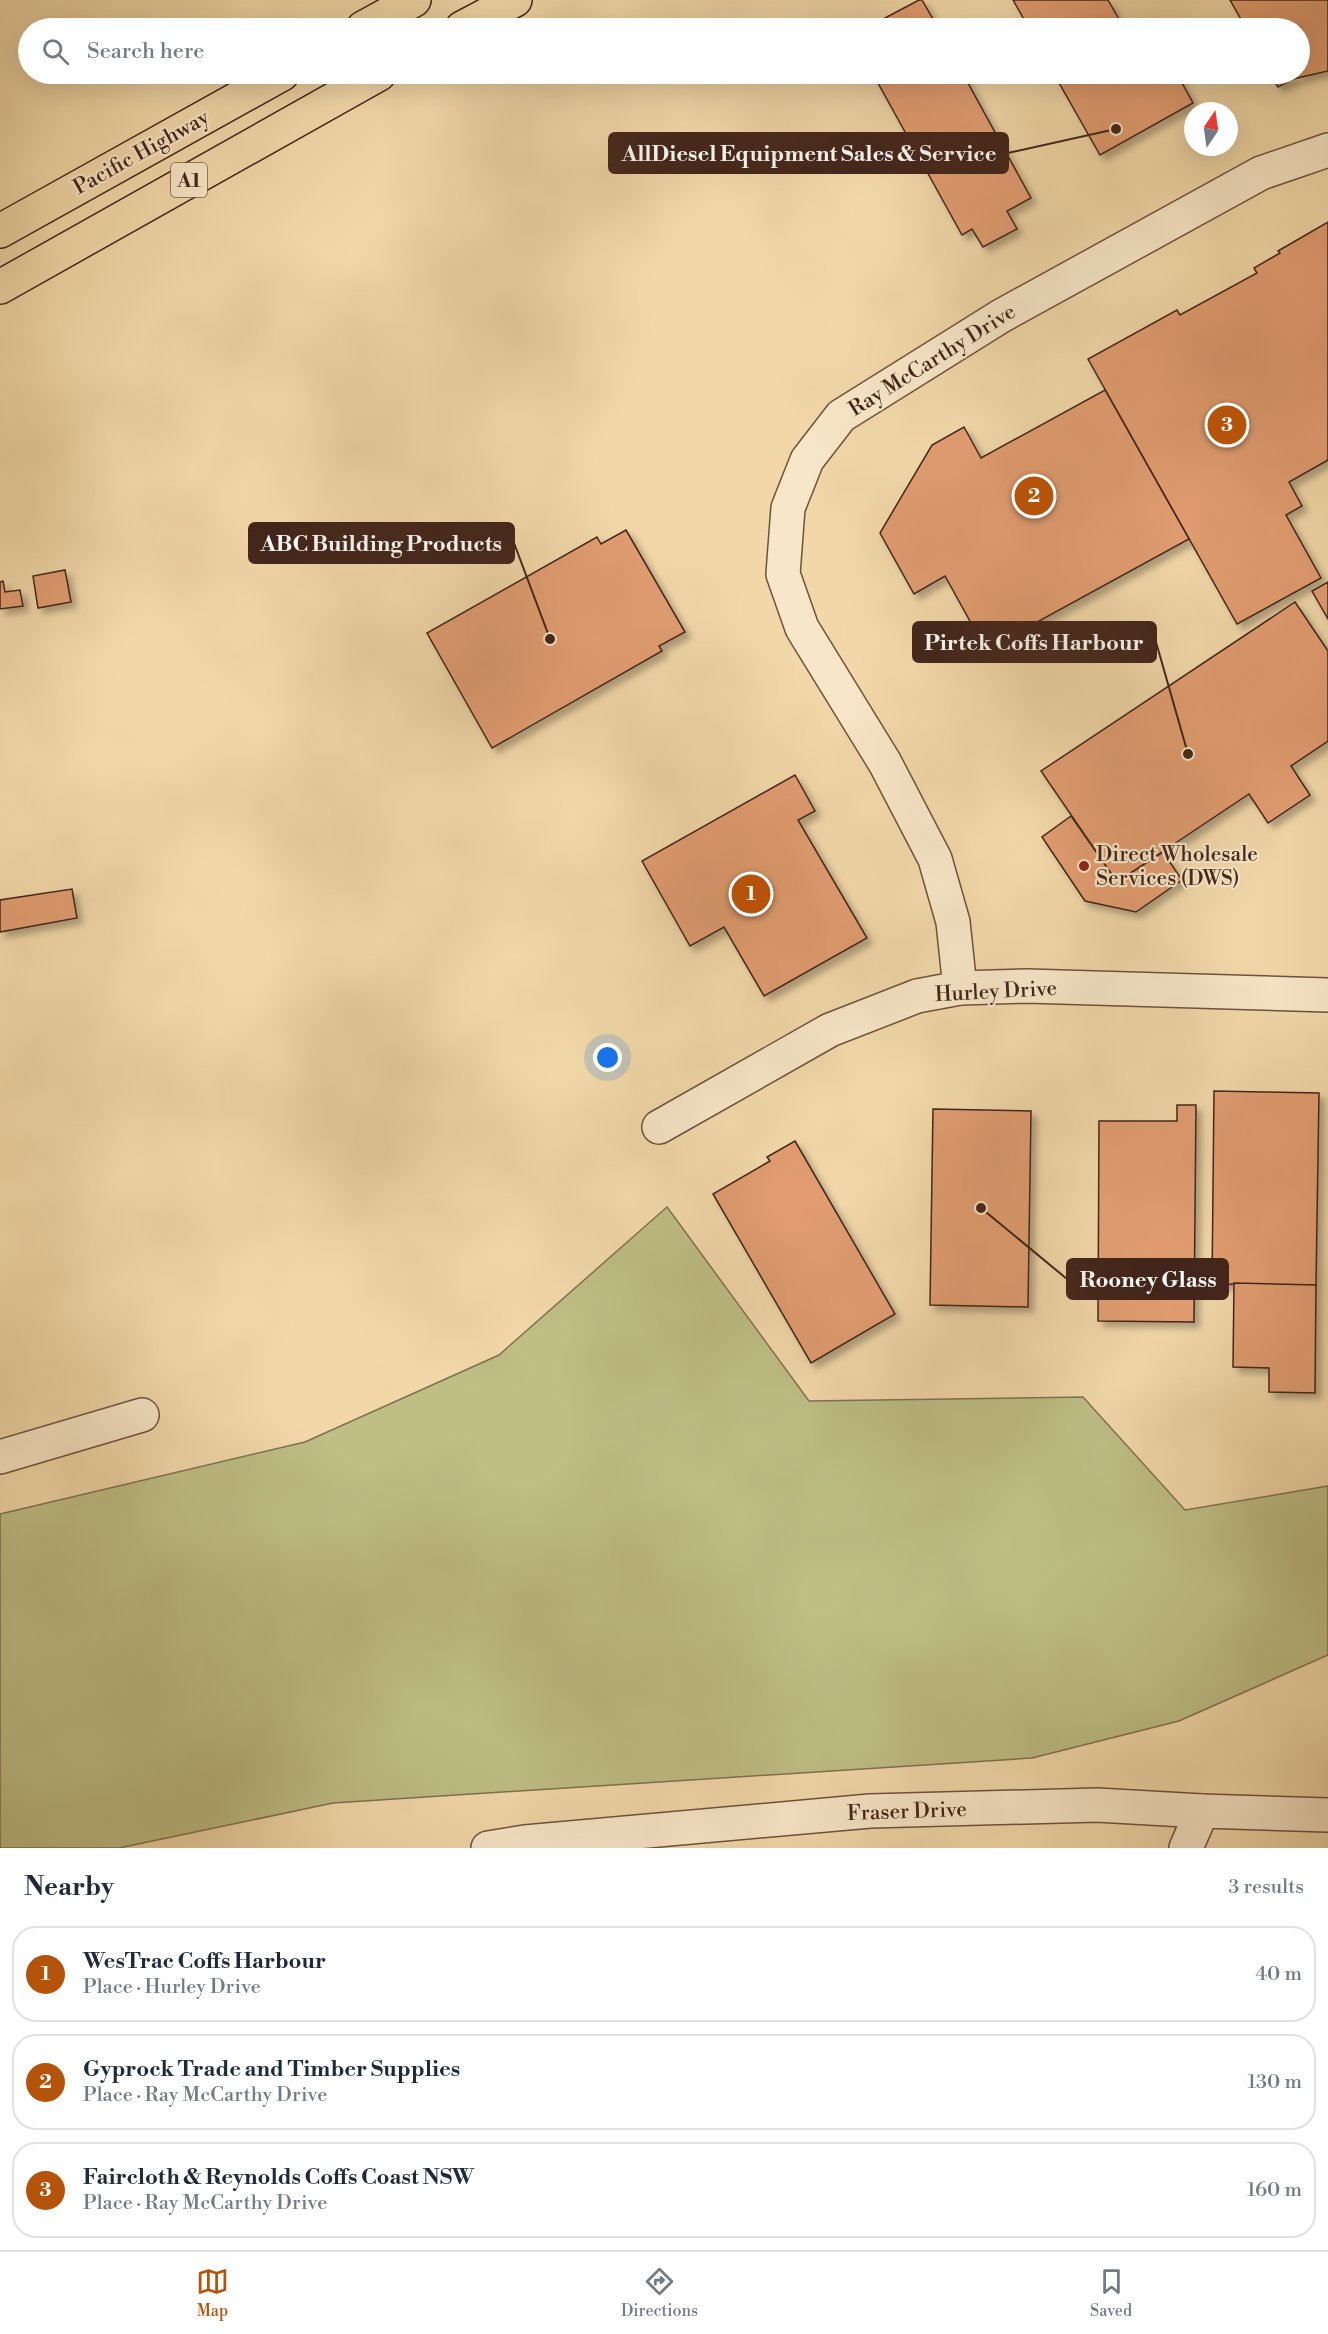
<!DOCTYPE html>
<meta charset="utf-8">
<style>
:root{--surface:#fff;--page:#f2f2f3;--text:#1f2937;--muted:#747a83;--line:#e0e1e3;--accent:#b45309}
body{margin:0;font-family:"Libre Bodoni",serif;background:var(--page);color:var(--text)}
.compass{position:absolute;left:1184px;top:102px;width:54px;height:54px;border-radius:50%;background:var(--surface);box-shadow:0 6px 24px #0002;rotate:13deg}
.you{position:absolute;left:608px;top:1058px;width:21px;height:21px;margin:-15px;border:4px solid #fff;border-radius:50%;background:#1a73e8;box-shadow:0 0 0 9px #1a73e833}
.badge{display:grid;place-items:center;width:39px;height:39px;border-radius:50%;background:var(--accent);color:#fff;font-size:20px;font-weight:700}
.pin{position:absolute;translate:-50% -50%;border:3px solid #fff;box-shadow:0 2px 6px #0006}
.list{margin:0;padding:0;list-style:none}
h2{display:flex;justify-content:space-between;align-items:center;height:78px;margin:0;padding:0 24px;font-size:26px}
h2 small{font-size:20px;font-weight:400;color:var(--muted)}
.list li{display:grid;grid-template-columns:39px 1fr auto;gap:18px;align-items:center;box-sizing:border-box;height:96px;margin:0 12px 12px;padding:0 12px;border:2px solid var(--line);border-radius:24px}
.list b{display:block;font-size:22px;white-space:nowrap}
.list p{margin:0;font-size:20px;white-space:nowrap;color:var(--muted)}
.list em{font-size:20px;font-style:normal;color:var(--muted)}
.icon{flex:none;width:33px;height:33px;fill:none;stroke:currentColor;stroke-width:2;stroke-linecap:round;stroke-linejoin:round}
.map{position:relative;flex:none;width:1328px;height:1848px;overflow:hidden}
.search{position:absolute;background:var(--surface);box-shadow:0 6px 24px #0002;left:18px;right:18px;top:18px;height:66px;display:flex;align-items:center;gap:15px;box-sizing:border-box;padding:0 21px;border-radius:33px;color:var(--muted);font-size:22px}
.sheet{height:402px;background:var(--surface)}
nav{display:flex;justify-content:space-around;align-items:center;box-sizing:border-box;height:84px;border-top:2px solid var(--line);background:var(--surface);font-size:16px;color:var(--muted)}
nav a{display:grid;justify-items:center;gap:3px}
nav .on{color:var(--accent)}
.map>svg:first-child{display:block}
.green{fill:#bebe85;stroke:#807250;stroke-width:1.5}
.building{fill:#e19d71;stroke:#42251b;stroke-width:1.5;filter:url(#shadow)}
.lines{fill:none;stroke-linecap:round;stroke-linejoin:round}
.minor-casing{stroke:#6e523e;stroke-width:36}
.highway-casing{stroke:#42251b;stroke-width:36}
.minor{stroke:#f7e6c7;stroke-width:33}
.highway{stroke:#f2d8a9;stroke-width:33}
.poi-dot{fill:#8f2418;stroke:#f7e6c7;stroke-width:2}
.labels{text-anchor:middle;stroke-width:4.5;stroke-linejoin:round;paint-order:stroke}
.shield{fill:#f7e6c7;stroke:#785f4f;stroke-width:1.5}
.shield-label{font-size:20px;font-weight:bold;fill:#42251b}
.street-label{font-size:21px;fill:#42251b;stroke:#f7e6c7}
.poi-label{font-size:21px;fill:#42251b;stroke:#f7e6c7;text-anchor:start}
.leader{fill:none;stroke:#42251b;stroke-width:2}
.callout-dot{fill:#42251b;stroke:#f7e6c7;stroke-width:2}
.callout{fill:#42251b;stroke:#42251b;stroke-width:2}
.callout-label{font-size:22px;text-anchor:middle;font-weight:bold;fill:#fff}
</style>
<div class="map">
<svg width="1328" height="1848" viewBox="0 0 1328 1848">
<defs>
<filter id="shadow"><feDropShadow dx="5.5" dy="5.5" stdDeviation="3" flood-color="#0004"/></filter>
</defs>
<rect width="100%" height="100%" fill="#f2d8a9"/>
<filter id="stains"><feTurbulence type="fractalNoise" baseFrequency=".00333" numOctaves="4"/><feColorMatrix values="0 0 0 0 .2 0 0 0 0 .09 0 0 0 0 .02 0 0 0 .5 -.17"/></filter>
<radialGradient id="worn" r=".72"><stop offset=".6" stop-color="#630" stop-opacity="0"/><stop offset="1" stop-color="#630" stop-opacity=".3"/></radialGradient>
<polygon class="green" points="667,1207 809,1401 1083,1397 1185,1510 1328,1486 1328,1655 1179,1721 1032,1758 333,1803 119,1848 0,1848 0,1514 305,1442 499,1355"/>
<g class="building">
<polygon points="919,0 922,0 938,28 866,28"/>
<polygon points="1013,0 1108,0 1124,28 1029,28"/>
<polygon points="1230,0 1328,0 1328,71 1293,79 1278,87 1270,74 1300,74 1300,28 1246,28"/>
<polygon points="1147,20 1152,28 1131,28"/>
<polygon points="873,74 963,74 1031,198 1007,211 1017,229 983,247 972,229 962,235"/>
<polygon points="1054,74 1177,74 1193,103 1100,155"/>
<polygon points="1328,222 1328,460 1289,482 1302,506 1286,515 1321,578 1237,624 1088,359 1177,310 1180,315 1257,273 1254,268 1280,253 1278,251"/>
<polygon points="1105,390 1189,539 986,650 945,576 914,594 880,533 932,445 964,427 981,458"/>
<polygon points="626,530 685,632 659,646 662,651 492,748 427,633 597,537 601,544"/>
<polygon points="65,570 71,602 38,608 33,576"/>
<polygon points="3,581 5,592 20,590 23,606 0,609 0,582"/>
<polygon points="1328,582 1328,619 1312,591"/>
<polygon points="1295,602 1328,651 1328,741 1291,766 1310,795 1268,823 1249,794 1117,882 1041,771"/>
<polygon points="795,775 815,811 798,820 867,938 764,996 724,927 690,946 642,861"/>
<polygon points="1071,816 1117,882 1163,852 1182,880 1136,912 1085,901 1042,837"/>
<polygon points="72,889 77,918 0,932 0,900"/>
<polygon points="1214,1091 1319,1093 1316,1285 1212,1284"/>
<polygon points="1177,1105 1196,1105 1194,1322 1098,1321 1099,1121 1177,1121"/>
<polygon points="933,1109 1031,1111 1028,1307 930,1305"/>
<polygon points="795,1141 895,1314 811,1363 713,1194 770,1161 767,1157"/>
<polygon points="1234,1283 1316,1285 1315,1393 1269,1392 1269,1368 1233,1367"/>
</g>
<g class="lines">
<g class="minor-casing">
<g id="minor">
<polyline points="960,988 953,922 935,859 885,763 802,628 783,574 788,508 807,460 841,416 1001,316 1261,173 1328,150"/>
<polyline points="659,1127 830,1030 917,996 960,988 1027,986 1328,995"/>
<polyline points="0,1457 142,1415"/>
<polyline points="488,1848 525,1842 870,1811 1097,1805 1202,1811 1328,1815"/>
<polyline points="1186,1848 1202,1811"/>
</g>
</g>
<g class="highway-casing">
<g id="highway">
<polyline points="363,28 414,0"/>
<polyline points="462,28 515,0"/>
<polyline points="0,231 282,74"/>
<polyline points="0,287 379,74"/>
</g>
</g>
<use href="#minor" class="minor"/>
<use href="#highway" class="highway"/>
</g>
<circle class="poi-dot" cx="1084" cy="866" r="6"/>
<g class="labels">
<rect class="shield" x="171" y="163" width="36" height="34" rx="4.5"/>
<g class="shield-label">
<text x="189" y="187">A1</text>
</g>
<g class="street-label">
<text transform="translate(141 152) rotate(-29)" y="7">Pacific Highway</text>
<text transform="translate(932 360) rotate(-32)" y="7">Ray McCarthy Drive</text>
<text transform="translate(996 991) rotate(-3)" y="7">Hurley Drive</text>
<text transform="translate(907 1811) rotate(-2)" y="7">Fraser Drive</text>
</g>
<g class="poi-label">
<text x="1096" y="861">Direct Wholesale<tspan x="1096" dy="24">Services (DWS)</tspan></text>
</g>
</g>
<path class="leader" d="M1116 129L1008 153M550 639L514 543M1188 754L1156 642M981 1208L1067 1279"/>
<g class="callout-dot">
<circle cx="1116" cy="129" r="6"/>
<circle cx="550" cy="639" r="6"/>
<circle cx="1188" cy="754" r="6"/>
<circle cx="981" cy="1208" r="6"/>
</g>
<g class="callout">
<rect x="609" y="133" width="399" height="40" rx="6"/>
<rect x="249" y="523" width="265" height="40" rx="6"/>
<rect x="913" y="622" width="243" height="40" rx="6"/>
<rect x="1067" y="1259" width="161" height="40" rx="6"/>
</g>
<g class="callout-label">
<text x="809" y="161">AllDiesel Equipment Sales &amp; Service</text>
<text x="381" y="551">ABC Building Products</text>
<text x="1034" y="650">Pirtek Coffs Harbour</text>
<text x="1148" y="1287">Rooney Glass</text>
</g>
<rect width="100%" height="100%" filter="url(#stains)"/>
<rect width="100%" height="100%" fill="url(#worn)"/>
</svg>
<svg class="compass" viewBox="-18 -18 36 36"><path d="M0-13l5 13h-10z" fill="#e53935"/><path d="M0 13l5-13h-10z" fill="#747a83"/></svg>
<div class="you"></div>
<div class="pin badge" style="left:751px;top:894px">1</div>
<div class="pin badge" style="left:1034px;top:496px">2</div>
<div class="pin badge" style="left:1227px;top:425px">3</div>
<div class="search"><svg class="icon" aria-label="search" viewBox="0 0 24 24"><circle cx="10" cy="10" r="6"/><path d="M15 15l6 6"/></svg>Search here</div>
</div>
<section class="sheet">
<h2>Nearby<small>3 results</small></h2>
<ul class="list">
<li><span class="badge">1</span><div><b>WesTrac Coffs Harbour</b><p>Place · Hurley Drive</p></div><em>40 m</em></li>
<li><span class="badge">2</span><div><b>Gyprock Trade and Timber Supplies</b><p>Place · Ray McCarthy Drive</p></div><em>130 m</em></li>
<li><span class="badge">3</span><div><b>Faircloth &amp; Reynolds Coffs Coast NSW</b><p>Place · Ray McCarthy Drive</p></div><em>160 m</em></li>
</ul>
</section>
<nav>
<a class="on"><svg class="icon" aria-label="map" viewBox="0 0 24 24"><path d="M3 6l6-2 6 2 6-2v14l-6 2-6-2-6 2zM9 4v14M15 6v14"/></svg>Map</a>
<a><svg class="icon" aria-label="directions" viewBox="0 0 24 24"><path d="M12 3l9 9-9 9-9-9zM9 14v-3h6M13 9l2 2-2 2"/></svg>Directions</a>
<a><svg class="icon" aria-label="saved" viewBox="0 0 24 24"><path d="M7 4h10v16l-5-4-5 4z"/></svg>Saved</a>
</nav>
